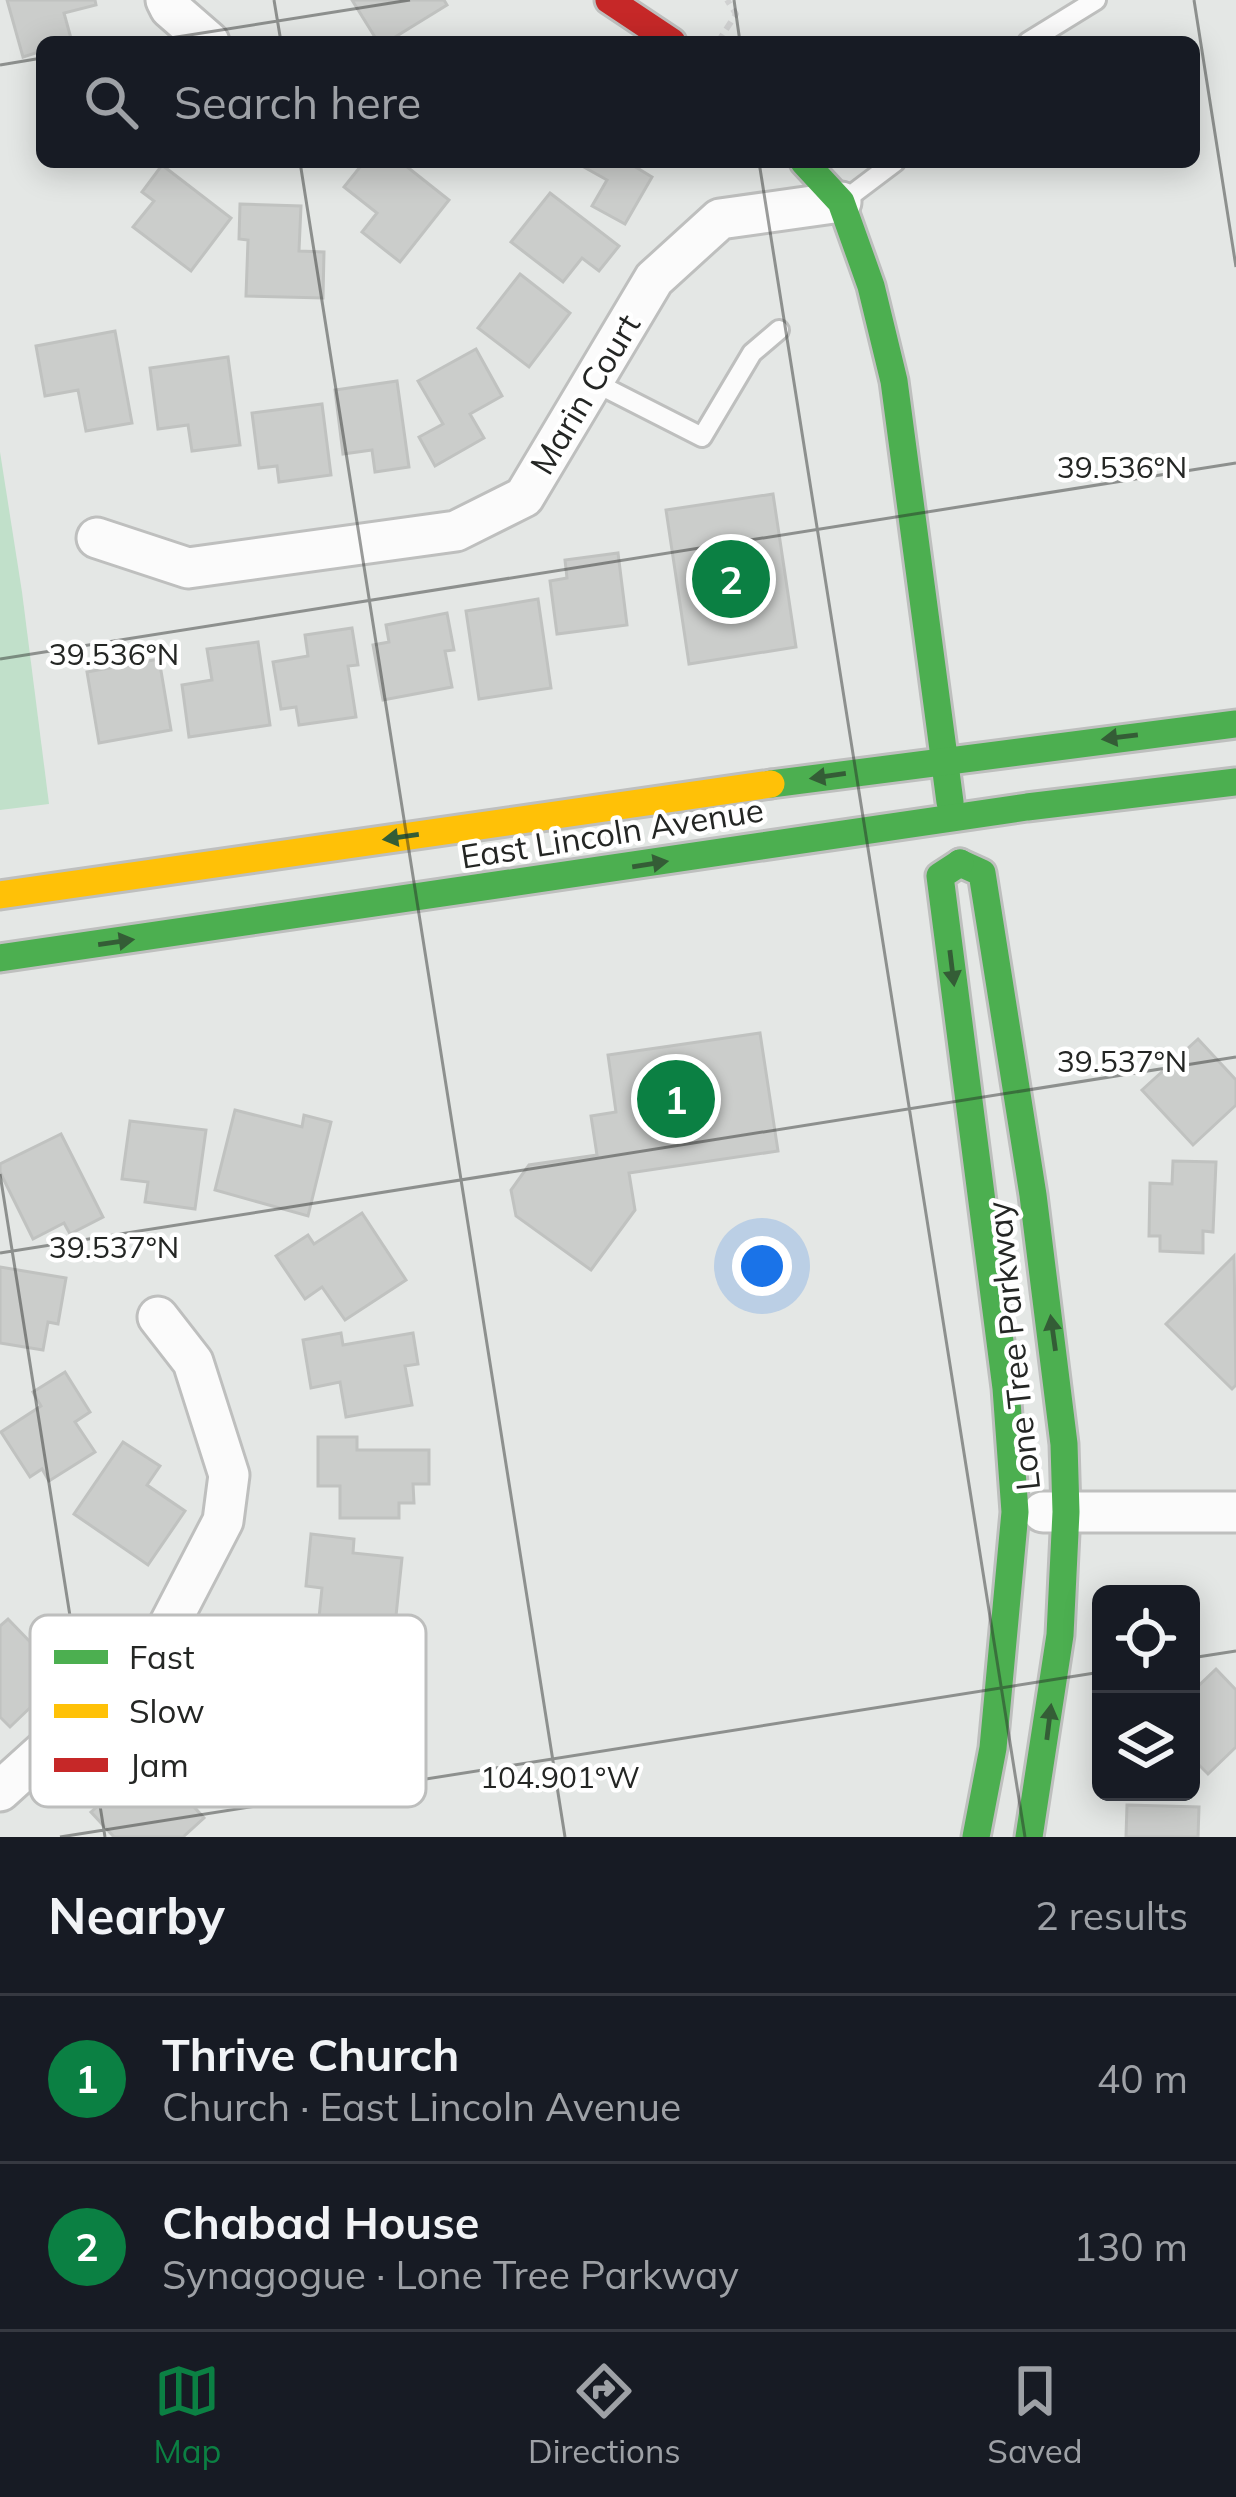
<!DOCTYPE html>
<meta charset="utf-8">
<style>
:root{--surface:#171b24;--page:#242831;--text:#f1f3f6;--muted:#9ea1a6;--line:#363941;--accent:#0b8043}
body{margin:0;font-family:Mulish,sans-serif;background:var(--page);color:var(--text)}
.controls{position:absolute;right:36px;bottom:36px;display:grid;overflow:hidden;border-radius:18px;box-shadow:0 6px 30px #0003}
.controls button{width:108px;height:108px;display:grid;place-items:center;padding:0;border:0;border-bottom:3px solid var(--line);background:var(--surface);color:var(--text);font:60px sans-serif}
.you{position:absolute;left:762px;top:1266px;width:42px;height:42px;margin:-30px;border:9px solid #fff;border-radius:50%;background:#1a73e8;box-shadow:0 0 0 18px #1a73e833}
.badge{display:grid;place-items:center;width:78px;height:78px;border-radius:50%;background:var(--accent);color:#fff;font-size:39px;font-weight:700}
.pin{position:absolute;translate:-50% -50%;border:6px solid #fff;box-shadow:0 3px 12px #0006}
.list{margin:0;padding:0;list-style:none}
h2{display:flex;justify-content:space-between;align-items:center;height:156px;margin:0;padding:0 48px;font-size:51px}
h2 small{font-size:39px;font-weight:400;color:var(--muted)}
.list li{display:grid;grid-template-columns:78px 1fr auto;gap:36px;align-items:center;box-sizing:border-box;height:168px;padding:0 48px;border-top:3px solid var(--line)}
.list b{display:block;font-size:45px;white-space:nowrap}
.list p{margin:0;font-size:39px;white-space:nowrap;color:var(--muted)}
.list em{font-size:39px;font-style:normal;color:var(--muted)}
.icon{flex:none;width:66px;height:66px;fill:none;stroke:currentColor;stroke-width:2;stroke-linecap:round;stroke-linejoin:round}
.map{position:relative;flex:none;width:1236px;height:1837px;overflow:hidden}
.search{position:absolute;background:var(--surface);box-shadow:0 6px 30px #0003;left:36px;right:36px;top:36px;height:132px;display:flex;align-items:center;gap:30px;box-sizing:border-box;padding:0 42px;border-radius:18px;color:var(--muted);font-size:45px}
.sheet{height:492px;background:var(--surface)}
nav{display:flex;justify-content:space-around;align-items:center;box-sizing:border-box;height:168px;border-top:3px solid var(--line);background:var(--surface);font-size:33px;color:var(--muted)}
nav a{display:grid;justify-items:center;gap:6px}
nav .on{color:var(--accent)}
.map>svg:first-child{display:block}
.green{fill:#c1e0ca}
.building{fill:#cbcdcb;stroke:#c0c2c0;stroke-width:3}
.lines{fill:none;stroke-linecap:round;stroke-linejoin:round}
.lane-casing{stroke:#bebfbe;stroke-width:24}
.street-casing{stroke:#bebfbe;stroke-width:45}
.fast-casing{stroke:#bebfbe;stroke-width:33}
.slow-casing{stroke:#bebfbe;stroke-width:33}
.jam-casing{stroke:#bebfbe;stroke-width:33}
.path{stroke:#d0d1d1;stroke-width:6;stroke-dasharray:9 6;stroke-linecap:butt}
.lane{stroke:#fbfbfb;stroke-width:18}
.street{stroke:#fbfbfb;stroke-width:39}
.fast{stroke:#4caf50;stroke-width:27}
.slow{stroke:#ffc107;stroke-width:27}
.jam{stroke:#c62828;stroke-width:27}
.oneway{fill:#345d36}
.ticks{fill:none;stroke:#242624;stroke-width:3;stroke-opacity:0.45}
.labels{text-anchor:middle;stroke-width:9;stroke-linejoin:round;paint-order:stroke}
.street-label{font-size:33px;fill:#242624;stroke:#fff}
.key{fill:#fff;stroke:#bdbebd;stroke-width:3}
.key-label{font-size:33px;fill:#242624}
.ticks-label{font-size:30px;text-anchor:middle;fill:#242624;stroke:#fff;stroke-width:9;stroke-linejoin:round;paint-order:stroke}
</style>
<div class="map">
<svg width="1236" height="1837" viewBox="0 0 1236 1837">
<rect width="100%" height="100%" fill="#e4e7e5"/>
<polygon class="green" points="0,452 22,592 49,804 0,810"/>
<g class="building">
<polygon points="7,0 95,0 96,5 64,13 72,42 42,42 42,51 23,57"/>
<polygon points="352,0 444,0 447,5 387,42 378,42"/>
<polygon points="364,162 401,162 449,200 400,262 362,232 377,213 344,187"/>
<polygon points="575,162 637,162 634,166 652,177 625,224 592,206 607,180"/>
<polygon points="162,165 231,218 191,271 133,227 154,201 142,192"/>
<polygon points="550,193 619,246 599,271 582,258 563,282 511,242"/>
<polygon points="240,204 301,206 299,251 324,252 323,298 246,296 248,240 239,239"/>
<polygon points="520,274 570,313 529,367 478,328"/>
<polygon points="115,331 132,423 86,431 78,390 45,396 36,346"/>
<polygon points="476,349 502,396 470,414 484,438 435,466 419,437 443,424 418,381"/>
<polygon points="228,357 240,445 192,451 188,425 158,429 150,368"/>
<polygon points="397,381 409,467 375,472 372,450 343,454 335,390"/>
<polygon points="322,404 331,475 279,482 277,466 259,468 252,413"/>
<polygon points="773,494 796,647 689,664 666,510"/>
<polygon points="618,553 627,625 557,634 550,581 567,578 565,560"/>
<polygon points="538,599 551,688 479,699 466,611"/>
<polygon points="447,613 454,650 445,651 452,687 383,700 373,645 389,642 386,625"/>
<polygon points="352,628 358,665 348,666 356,717 299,725 296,707 281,709 273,662 308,656 305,635"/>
<polygon points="258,642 270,725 189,737 182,685 212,680 207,649"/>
<polygon points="159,659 171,730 99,743 87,672"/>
<polygon points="760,1033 778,1151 629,1173 635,1210 591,1270 516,1216 511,1190 529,1165 597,1155 591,1116 616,1112 608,1055"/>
<polygon points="1198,1039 1236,1080 1236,1105 1193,1145 1142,1090"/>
<polygon points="235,1110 302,1127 304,1115 331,1122 308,1216 215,1190"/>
<polygon points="130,1121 206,1130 195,1209 145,1202 148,1182 122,1179"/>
<polygon points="61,1134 103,1217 70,1234 64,1223 33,1239 0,1172 0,1164"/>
<polygon points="1173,1161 1216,1162 1213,1232 1203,1231 1203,1253 1160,1251 1160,1236 1149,1236 1150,1183 1172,1184"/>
<polygon points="362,1213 406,1280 345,1320 322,1287 305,1299 276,1256 308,1235 314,1244"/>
<polygon points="1234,1256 1236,1385 1232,1389 1166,1324"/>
<polygon points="0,1267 66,1278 58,1324 48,1322 43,1350 0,1343"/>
<polygon points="341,1333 343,1345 413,1333 418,1364 405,1366 412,1405 346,1417 340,1382 311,1388 303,1340"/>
<polygon points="65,1372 90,1412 75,1422 95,1452 49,1481 42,1469 30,1477 1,1432 41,1406 33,1392"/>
<polygon points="318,1437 357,1437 357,1450 429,1450 429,1484 413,1484 414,1503 399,1503 399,1518 340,1518 340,1486 318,1486"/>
<polygon points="123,1442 160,1466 147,1485 185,1511 148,1565 74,1514"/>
<polygon points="311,1534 354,1539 353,1553 402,1558 394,1635 318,1628 322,1588 306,1586"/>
<polygon points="8,1619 63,1676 10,1727 0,1717 0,1626"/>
<polygon points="1216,1669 1236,1690 1236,1747 1208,1774 1191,1757 1191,1693"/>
<polygon points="151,1759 204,1818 183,1837 114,1837 91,1812"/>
<polygon points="1127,1805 1199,1807 1198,1837 1126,1837"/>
</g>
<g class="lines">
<g class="lane-casing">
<g id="lane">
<polyline points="1028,42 1096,0"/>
<polyline points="846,199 895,162"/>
<polyline points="592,381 702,437 752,353 779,330"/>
</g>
</g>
<g class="street-casing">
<g id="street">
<polyline points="166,0 170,8 209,42"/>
<polyline points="97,538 188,568 456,531 524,497 654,279 720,219 841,202"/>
<polyline points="1043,1512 1236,1512"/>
<polyline points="0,1791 156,1650 223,1521 229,1475 193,1362 158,1317"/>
</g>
</g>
<g class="fast-casing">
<g id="fast">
<polyline points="804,162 841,202 871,286 894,381 950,802"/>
<polyline points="771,784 1236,724"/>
<polyline points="960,863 982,873 1033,1195 1064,1444 1066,1512 1060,1635 1029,1837"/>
<polyline points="960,863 940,876 1006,1388 1015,1512 993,1748 976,1837"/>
<polyline points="0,958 1027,807 1236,782"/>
</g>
</g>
<g class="slow-casing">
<polyline id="slow" points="0,895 771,784"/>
</g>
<g class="jam-casing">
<polyline id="jam" points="609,0 672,42"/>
</g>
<polyline class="path" points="718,42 736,14 727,0"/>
<use href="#lane" class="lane"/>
<use href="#street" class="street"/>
<use href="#fast" class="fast"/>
<use href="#slow" class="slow"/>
<use href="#jam" class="jam"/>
</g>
<defs><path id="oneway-solid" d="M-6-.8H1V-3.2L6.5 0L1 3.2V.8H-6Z" transform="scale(3)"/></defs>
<g class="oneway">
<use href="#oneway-solid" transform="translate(1120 737) rotate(173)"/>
<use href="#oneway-solid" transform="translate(828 776) rotate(172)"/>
<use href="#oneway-solid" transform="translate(401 837) rotate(172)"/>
<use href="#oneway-solid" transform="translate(650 864) rotate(-9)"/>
<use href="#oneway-solid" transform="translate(116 942) rotate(-8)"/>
<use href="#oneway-solid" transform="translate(952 968) rotate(83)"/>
<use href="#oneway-solid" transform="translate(1053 1333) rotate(-98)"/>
<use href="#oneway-solid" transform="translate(1049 1722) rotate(-83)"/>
</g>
<path class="ticks" d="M274 0 281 42M734 0 740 42M1194 0 1236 267M145 42 410 0M0 65 42 58M300 162 565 1837M759 162 1025 1837M0 659 1236 463M0 1174 105 1837M0 1253 1236 1057M1191 1658 1236 1651M60 1837 1101 1672"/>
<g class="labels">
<g class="street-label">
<text transform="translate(585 394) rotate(-59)" y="12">Marin Court</text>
<text transform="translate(612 833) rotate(-9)" y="12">East Lincoln Avenue</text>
<text transform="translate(1013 1346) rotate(-96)" y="12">Lone Tree Parkway</text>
</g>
</g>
<rect x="30" y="1615" width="396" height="192" rx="18" class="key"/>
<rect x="54" y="1650" width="54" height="14" fill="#4caf50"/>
<rect x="54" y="1704" width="54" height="14" fill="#ffc107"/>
<rect x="54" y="1758" width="54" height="14" fill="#c62828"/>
<g class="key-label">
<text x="129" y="1669">Fast</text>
<text x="129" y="1723">Slow</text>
<text x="129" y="1777">Jam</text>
</g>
<g class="ticks-label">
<text x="1122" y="478">39.536°N</text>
<text x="114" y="665">39.536°N</text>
<text x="1122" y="1072">39.537°N</text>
<text x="114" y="1258">39.537°N</text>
<text x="560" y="1788">104.901°W</text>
</g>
</svg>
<div class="controls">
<button><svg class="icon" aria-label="locate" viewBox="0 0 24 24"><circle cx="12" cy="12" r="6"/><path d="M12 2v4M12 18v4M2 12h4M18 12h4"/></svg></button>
<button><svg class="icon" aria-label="layers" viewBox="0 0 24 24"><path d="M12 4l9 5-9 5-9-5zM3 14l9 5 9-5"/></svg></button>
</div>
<div class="you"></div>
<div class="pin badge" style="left:676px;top:1099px">1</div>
<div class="pin badge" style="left:731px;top:579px">2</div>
<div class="search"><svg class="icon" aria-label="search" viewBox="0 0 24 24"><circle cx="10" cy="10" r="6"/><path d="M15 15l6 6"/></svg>Search here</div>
</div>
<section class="sheet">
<h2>Nearby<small>2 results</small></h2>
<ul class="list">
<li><span class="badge">1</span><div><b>Thrive Church</b><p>Church · East Lincoln Avenue</p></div><em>40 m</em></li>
<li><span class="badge">2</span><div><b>Chabad House</b><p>Synagogue · Lone Tree Parkway</p></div><em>130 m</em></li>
</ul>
</section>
<nav>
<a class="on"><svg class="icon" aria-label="map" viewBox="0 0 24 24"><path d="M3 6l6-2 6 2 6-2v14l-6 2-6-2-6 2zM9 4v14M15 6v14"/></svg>Map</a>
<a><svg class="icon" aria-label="directions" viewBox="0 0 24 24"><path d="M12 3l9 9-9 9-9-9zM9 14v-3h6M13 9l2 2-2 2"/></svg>Directions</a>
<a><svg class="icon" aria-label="saved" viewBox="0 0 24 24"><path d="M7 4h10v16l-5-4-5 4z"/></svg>Saved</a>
</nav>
